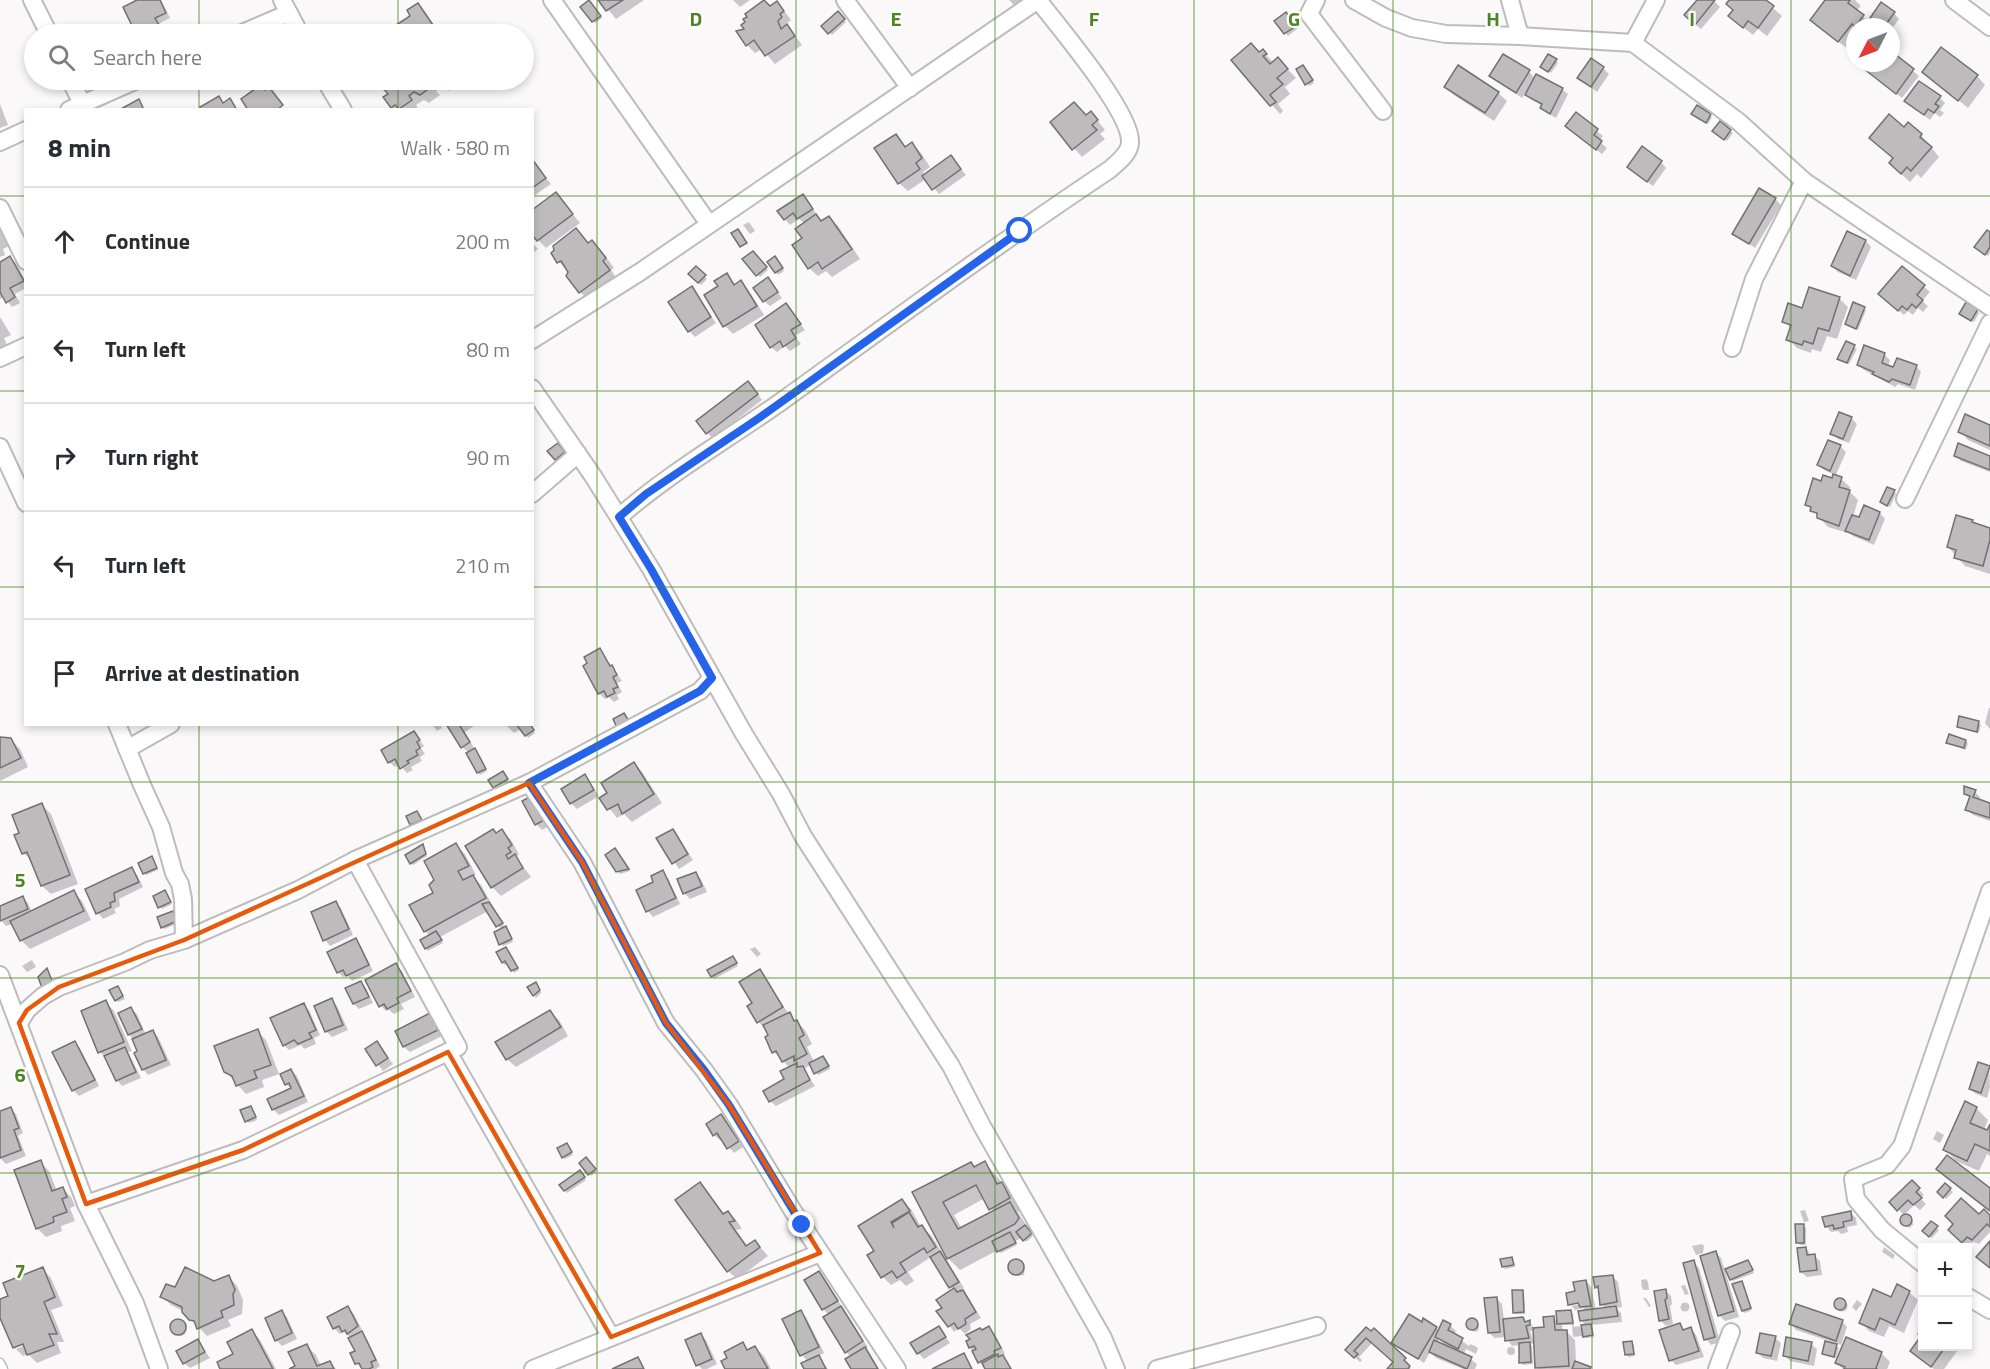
<!DOCTYPE html>
<meta charset="utf-8">
<style>
:root{--surface:#fff;--page:#f2f2f3;--text:#2b2b33;--muted:#7c7c81;--line:#e1e1e2}
body{margin:0;font-family:"Titillium Web",sans-serif;background:var(--page);color:var(--text)}
.controls{position:absolute;right:18px;bottom:18px;display:grid;overflow:hidden;border-radius:0px;box-shadow:0 3px 9px #0003}
.controls button{width:54px;height:54px;display:grid;place-items:center;padding:0;border:0;border-bottom:2px solid var(--line);background:var(--surface);color:var(--text);font:30px sans-serif}
.compass{position:absolute;left:1846px;top:18px;width:54px;height:54px;border-radius:50%;background:var(--surface);box-shadow:0 3px 9px #0003;rotate:228deg}
.stop{position:absolute;width:18px;height:18px;margin:-14px;border:4px solid #2563eb;border-radius:50%;background:#fff}
.stop.end{background:#2563eb;border-color:#fff;box-shadow:0 2px 6px #0008}
.list{margin:0;padding:0;list-style:none}
h2{display:flex;justify-content:space-between;align-items:center;height:78px;margin:0;padding:0 24px;font-size:26px}
h2 small{font-size:20px;font-weight:400;color:var(--muted)}
.list li{display:grid;grid-template-columns:39px 1fr auto;gap:18px;align-items:center;box-sizing:border-box;height:108px;padding:0 24px;border-top:2px solid var(--line)}
.list b{display:block;font-size:22px;white-space:nowrap}
.list em{font-size:20px;font-style:normal;color:var(--muted)}
.icon{flex:none;width:33px;height:33px;fill:none;stroke:currentColor;stroke-width:2;stroke-linecap:round;stroke-linejoin:round}
.map{position:relative;flex:none;width:1990px;height:1369px;overflow:hidden}
.search{position:absolute;background:var(--surface);box-shadow:0 3px 9px #0003;left:24px;top:24px;width:510px;height:66px;display:flex;align-items:center;gap:15px;box-sizing:border-box;padding:0 21px;border-radius:33px;color:var(--muted);font-size:22px}
.panel{position:absolute;background:var(--surface);box-shadow:0 3px 9px #0003;left:24px;top:108px;width:510px;height:618px;border-radius:0px}
.map>svg:first-child{display:block}
.shadow{fill:#0003;fill-rule:evenodd}
.building{fill:#bebbbc;stroke:#737071;stroke-width:1.5}
.lines{fill:none;stroke-linecap:round;stroke-linejoin:round}
.service-casing{stroke:#bebbbc;stroke-width:11}
.minor-casing{stroke:#bebbbc;stroke-width:20}
.service{stroke:#fff;stroke-width:8}
.minor{stroke:#fff;stroke-width:16}
.route{stroke:#2563eb;stroke-width:8}
.marked{fill:none;stroke:#e8590c;stroke-width:4.5;stroke-linejoin:round}
.grid{fill:none;stroke:#4d8621;stroke-width:1.5;stroke-opacity:0.55}
.grid-label{font-size:20px;text-anchor:middle;font-weight:bold;fill:#4d8621;stroke:#fff;stroke-width:4.5;stroke-linejoin:round;paint-order:stroke}
</style>
<div class="map">
<svg width="1990" height="1369" viewBox="0 0 1990 1369">
<rect width="100%" height="100%" fill="#fbf8fa"/>
<g class="shadow">
<polygon points="140,0 161,0 170,18 160,23 164,33 149,34 147,32 140,34 135,29 125,8"/>
<polygon points="600,0 644,0 616,19"/>
<polygon points="733,0 750,0 740,7"/>
<polygon points="1009,0 1021,0 1022,1 1016,7"/>
<polygon points="1699,0 1713,0 1720,7 1701,29 1691,21"/>
<polygon points="1731,0 1764,0 1782,16 1767,36 1758,29 1753,35 1739,24"/>
<polygon points="1827,0 1855,0 1861,6 1856,11 1869,22 1894,13 1899,19 1891,30 1891,27 1855,27 1855,40 1848,49 1820,28"/>
<polygon points="765,1 771,7 776,3 785,12 791,20 787,23 789,28 802,45 775,64 762,49 755,53 747,45 746,30 749,17 747,15"/>
<polygon points="591,4 602,18 595,23 593,21"/>
<polygon points="418,5 426,13 440,34 400,34 395,27 413,16"/>
<polygon points="838,13 846,22 832,35 823,26"/>
<polygon points="1288,17 1297,29 1288,36 1277,21"/>
<polygon points="1262,51 1274,63 1278,59 1296,78 1285,87 1290,94 1278,104 1283,111 1280,114 1233,60"/>
<polygon points="1891,53 1919,76 1902,98 1871,74 1871,63 1891,63"/>
<polygon points="1503,56 1529,72 1535,78 1562,89 1568,94 1556,118 1547,113 1541,108 1543,106 1532,100 1525,93 1522,98 1491,76"/>
<polygon points="1556,61 1558,63 1551,73 1544,69"/>
<polygon points="1603,68 1609,74 1597,92 1579,78"/>
<polygon points="1305,69 1314,83 1309,86 1298,70"/>
<polygon points="1924,72 1977,76 1985,85 1968,108"/>
<polygon points="296,80 312,80 314,82 304,89"/>
<polygon points="367,80 375,80 378,85 373,88"/>
<polygon points="393,80 407,80 409,81 411,80 461,80 449,91 443,85 436,91 440,95 429,103 424,100 416,105 419,110 395,110 392,107 390,95 383,86"/>
<polygon points="1446,87 1498,93 1507,101 1494,121 1455,96"/>
<polygon points="1940,98 1945,103 1940,110 1944,113 1940,117 1935,113 1930,120 1912,106"/>
<polygon points="0,104 8,125 0,128"/>
<polygon points="1091,113 1105,130 1100,134 1105,139 1082,157 1074,148 1086,117"/>
<polygon points="1576,114 1603,136 1599,141 1607,148 1602,154 1572,131"/>
<polygon points="1710,115 1712,117 1708,124 1696,116"/>
<polygon points="1720,123 1733,133 1727,141 1717,133"/>
<polygon points="1904,129 1921,135 1939,157 1921,178 1917,174 1910,182 1899,172 1894,159"/>
<polygon points="896,135 907,148 912,144 921,153 930,167 923,172 925,175 951,157 966,175 939,194 926,179 908,191 899,183"/>
<polygon points="532,161 551,184 532,197"/>
<polygon points="1661,162 1666,168 1653,186 1628,167"/>
<polygon points="556,194 580,223 546,248 538,240"/>
<polygon points="803,195 822,222 829,217 838,226 860,259 832,277 826,271 818,276 809,268 804,239 805,224 799,219 790,225 785,219"/>
<polygon points="1775,199 1781,205 1755,248 1734,233"/>
<polygon points="749,222 755,231 750,234 743,225"/>
<polygon points="0,229 9,246 3,249 5,255 0,257"/>
<polygon points="576,230 589,244 592,242 601,250 614,268 611,270 617,279 589,300 580,292 571,268 567,271 553,254"/>
<polygon points="1847,233 1866,241 1871,247 1856,280 1838,272 1832,266"/>
<polygon points="1990,234 1990,253 1988,256 1979,249"/>
<polygon points="532,242 538,249 532,254"/>
<polygon points="753,253 768,270 760,277 744,260"/>
<polygon points="10,258 16,263 26,282 26,288 15,294 20,303 12,307 4,297 0,299 0,263"/>
<polygon points="777,261 784,271 778,275 776,272"/>
<polygon points="696,268 707,279 701,285 690,274"/>
<polygon points="1902,268 1930,292 1922,301 1928,306 1923,312 1918,308 1913,315 1908,311 1904,315 1886,299"/>
<polygon points="726,275 736,285 740,282 749,291 764,315 733,334 725,326 720,287"/>
<polygon points="768,279 782,298 770,306 764,301"/>
<polygon points="691,288 716,323 695,337 689,331"/>
<polygon points="1839,298 1848,307 1837,339 1827,336 1821,352 1812,349 1811,353 1797,348 1788,339 1791,329 1784,321 1803,310"/>
<polygon points="786,305 805,330 795,336 801,344 790,351 785,346 777,352 771,347"/>
<polygon points="1864,308 1866,310 1858,330 1849,326 1846,324"/>
<polygon points="1977,311 1979,313 1974,322 1963,316"/>
<polygon points="0,317 11,335 4,338 8,348 0,352"/>
<polygon points="1846,343 1857,349 1849,364 1841,361"/>
<polygon points="1884,354 1890,360 1888,367 1894,369 1916,366 1921,372 1915,390 1898,384 1895,387 1864,370 1859,365"/>
<polygon points="754,389 762,400 713,438 707,433"/>
<polygon points="1851,418 1857,424 1849,443 1838,439 1832,433"/>
<polygon points="1990,426 1990,450 1968,440 1960,431"/>
<polygon points="558,445 567,455 558,462 549,451"/>
<polygon points="1840,446 1846,452 1835,477 1841,479 1850,487 1849,491 1858,500 1853,517 1859,519 1864,507 1880,513 1885,519 1874,545 1853,536 1848,532 1848,533 1828,527 1807,504 1822,483 1833,480 1835,475 1824,470 1819,465"/>
<polygon points="1955,455 1990,458 1990,472 1961,461"/>
<polygon points="1894,491 1896,494 1890,507 1884,504"/>
<polygon points="1972,521 1976,525 1990,529 1990,574 1965,566 1948,547"/>
<polygon points="600,650 622,681 617,683 622,692 617,695 619,699 614,702 609,697 605,699 600,694 585,666"/>
<polygon points="1989,708 1990,708 1990,729 1985,723"/>
<polygon points="1978,722 1981,725 1979,733 1958,726"/>
<polygon points="432,724 440,724 442,728 437,731"/>
<polygon points="448,724 473,724 474,726 465,732 487,771 480,775 478,773 469,753 462,747"/>
<polygon points="505,724 529,724 535,733 528,738 521,729 514,733"/>
<polygon points="414,733 424,746 421,748 425,754 420,757 422,761 411,767 413,770 407,773 400,765 395,767 389,762"/>
<polygon points="0,738 11,740 20,749 28,767 0,781"/>
<polygon points="1965,741 1968,743 1966,750 1948,743"/>
<polygon points="634,764 642,772 662,803 632,822 624,814 617,818 601,798 609,793"/>
<polygon points="505,775 509,782 497,789 495,787"/>
<polygon points="585,776 599,796 577,809 571,803"/>
<polygon points="1975,792 1980,797 1979,801 1990,804 1990,821 1973,815 1967,810 1971,799 1965,793"/>
<polygon points="524,801 550,825 542,830 536,824"/>
<polygon points="42,805 51,814 78,884 51,894 42,886 33,861 23,853 21,834"/>
<polygon points="673,830 693,860 679,869 659,839"/>
<polygon points="502,831 511,840 519,854 516,857 531,877 501,896 492,887 497,834"/>
<polygon points="456,845 465,854 476,875 473,877 481,885 513,942 503,946 501,944 502,930 488,911 440,937 443,943 428,951 426,948 430,936 425,931 411,906 435,893 436,880"/>
<polygon points="423,846 427,856 413,865 411,863"/>
<polygon points="617,852 630,871 620,874 617,871"/>
<polygon points="152,858 158,870 146,875 144,873"/>
<polygon points="132,869 137,875 143,887 119,899 120,906 114,909 116,913 103,919 98,913 87,890"/>
<polygon points="663,872 668,878 680,904 653,917 648,911 655,883"/>
<polygon points="696,873 701,879 707,892 690,899 684,893"/>
<polygon points="74,892 82,901 91,920 30,949 21,940 13,924 6,926 0,919 0,908 22,898 28,903 32,912"/>
<polygon points="167,894 172,904 162,909 160,907"/>
<polygon points="335,903 341,908 353,935 330,946 325,940"/>
<polygon points="172,913 178,923 165,929 162,927"/>
<polygon points="355,940 361,946 373,971 352,981 347,975 343,977 338,972"/>
<polygon points="755,947 761,954 757,957 750,949"/>
<polygon points="506,949 519,970 514,973 508,963 505,965 503,963 498,953"/>
<polygon points="32,960 36,967 27,972 22,966"/>
<polygon points="735,960 738,966 714,979 712,976 709,971"/>
<polygon points="396,965 402,971 415,997 401,1004 404,1009 394,1014 389,1010 386,1011 381,1006"/>
<polygon points="759,971 789,1014 805,1030 812,1044 807,1047 814,1062 825,1060 830,1069 818,1075 811,1065 803,1069 815,1086 776,1106 770,1101 787,1080 790,1068 774,1052 766,1026 764,1028 759,1022 749,1007 754,1004"/>
<polygon points="360,982 366,988 373,1003 359,1009 354,1004"/>
<polygon points="538,986 541,993 536,998 529,988"/>
<polygon points="118,987 125,999 118,1002 116,1000"/>
<polygon points="332,1000 337,1006 348,1030 332,1037 326,1031"/>
<polygon points="106,1002 114,1011 132,1051 128,1052 141,1078 122,1086 117,1080 108,1060 100,1052"/>
<polygon points="303,1005 309,1010 320,1035 314,1038 316,1044 304,1049 301,1045 289,1050 284,1045"/>
<polygon points="131,1009 137,1014 146,1035 153,1032 158,1037 171,1065 148,1075 143,1069 134,1039 129,1035 120,1014"/>
<polygon points="550,1012 559,1020 568,1036 516,1067 507,1059"/>
<polygon points="429,1015 435,1021 442,1036 410,1052 404,1047 397,1031"/>
<polygon points="257,1031 266,1040 279,1074 262,1080 264,1087 246,1094 226,1072"/>
<polygon points="75,1043 80,1048 99,1086 79,1096 73,1090"/>
<polygon points="377,1043 393,1064 383,1071 367,1049"/>
<polygon points="1989,1067 1990,1087 1987,1098 1976,1094 1970,1089"/>
<polygon points="291,1070 297,1076 308,1102 279,1115 273,1109 292,1089 287,1085 296,1081"/>
<polygon points="1965,1103 1976,1108 1988,1120 1984,1130 1988,1132 1990,1128 1990,1156 1987,1154 1979,1171 1956,1161 1945,1149"/>
<polygon points="11,1109 16,1114 23,1133 18,1136 26,1156 6,1164 0,1158 0,1112"/>
<polygon points="253,1110 257,1120 249,1123 247,1121"/>
<polygon points="721,1116 743,1147 734,1153 722,1139 720,1140 714,1135"/>
<polygon points="1937,1131 1944,1135 1940,1143 1933,1139"/>
<polygon points="569,1147 573,1155 565,1159 563,1157"/>
<polygon points="588,1161 597,1172 591,1176 589,1174"/>
<polygon points="40,1162 49,1171 57,1191 63,1189 71,1197 75,1206 70,1208 75,1221 61,1226 62,1231 46,1237 37,1228"/>
<path d="M985 1163 1013 1195 1021 1211 1018 1212 1033 1236 1026 1242 1022 1238 1015 1241 1017 1245 1001 1253 998 1250 960 1270 948 1258 914 1193ZM985 1198 994 1212 962 1229 954 1215Z"/>
<polygon points="1938,1169 1990,1189 1990,1211 1947,1178"/>
<polygon points="582,1174 586,1180 567,1193 565,1190"/>
<polygon points="1912,1182 1924,1195 1920,1198 1926,1204 1920,1210 1914,1205 1905,1214 1912,1220 1913,1225 1909,1228 1902,1224 1902,1217 1905,1216 1891,1202"/>
<polygon points="700,1184 724,1215 728,1213 737,1221 742,1229 736,1230 748,1247 755,1241 768,1256 737,1279 728,1271"/>
<polygon points="1945,1185 1953,1192 1946,1199 1939,1192"/>
<path d="M902 1201 911 1209 921 1227 931 1235 964 1288 961 1290 968 1297 981 1318 970 1324 971 1329 965 1334 959 1328 954 1332 939 1312 944 1308 939 1300 953 1290 931 1257 908 1272 914 1281 906 1286 900 1280 891 1285 883 1277 869 1255 876 1251 860 1227ZM906 1211 908 1213 892 1225 889 1222Z"/>
<polygon points="1805,1210 1809,1221 1804,1222 1800,1211"/>
<polygon points="1850,1212 1856,1218 1857,1225 1847,1227 1848,1232 1841,1234 1838,1231 1831,1232 1826,1226"/>
<polygon points="1979,1216 1990,1217 1990,1232 1979,1244 1973,1242 1969,1247 1950,1230"/>
<polygon points="1931,1223 1939,1230 1932,1238 1924,1231"/>
<polygon points="1803,1226 1806,1228 1806,1245 1800,1245 1797,1242"/>
<polygon points="1702,1244 1704,1246 1703,1253 1696,1255 1692,1246"/>
<polygon points="1884,1247 1895,1255 1893,1259 1882,1252"/>
<polygon points="1806,1248 1811,1256 1814,1256 1820,1261 1822,1275 1807,1277 1801,1272"/>
<polygon points="1716,1253 1721,1258 1739,1317 1725,1321 1719,1315"/>
<polygon points="1511,1259 1515,1267 1505,1269 1503,1267"/>
<polygon points="1017,1260 1025,1267 1024,1275 1018,1276 1010,1269 1013,1261"/>
<polygon points="1748,1261 1754,1273 1733,1281 1731,1279"/>
<polygon points="1693,1262 1699,1268 1720,1342 1711,1345 1706,1339"/>
<path d="M43 1269 51 1278 63 1306 51 1310 64 1342H57L61 1353 37 1363 28 1354 23 1356 14 1347 0 1314V1301L10 1296ZM29 1340 30 1343 16 1349V1345Z"/>
<polygon points="819,1273 824,1278 842,1307 840,1308 868,1347 865,1349 879,1369 852,1369 851,1357 846,1352 829,1315 823,1309"/>
<path d="M1612 1276 1618 1282 1622 1307 1616 1308 1621 1313 1622 1322 1591 1325 1594 1337 1586 1338 1582 1333V1336L1573 1337 1572 1325H1562L1563 1331H1566L1575 1340 1576 1363 1591 1369H1538L1535 1330 1530 1331 1534 1343 1530 1344 1532 1346 1533 1364 1523 1365 1521 1362 1520 1345 1512 1346 1506 1337 1495 1338 1489 1333 1496 1298 1502 1304 1504 1321 1523 1318 1527 1323 1529 1322 1535 1329H1545L1554 1318 1558 1323 1571 1312 1573 1314 1574 1327 1579 1326 1583 1331 1586 1326 1581 1320 1587 1311 1583 1308 1575 1310 1570 1304 1586 1281 1591 1287 1596 1310 1607 1309 1601 1304 1600 1291 1596 1288 1595 1278ZM1572 1303H1585L1572 1306Z"/>
<polygon points="229,1277 237,1286 243,1300 242,1314 228,1320 231,1326 207,1336 183,1311 171,1305 162,1296 175,1289 214,1282"/>
<polygon points="1646,1279 1648,1282 1649,1290 1644,1290 1642,1288 1641,1280"/>
<polygon points="1741,1283 1752,1310 1745,1313 1743,1311"/>
<polygon points="1685,1285 1689,1294 1685,1295 1681,1286"/>
<polygon points="1522,1291 1524,1294 1525,1314 1516,1314 1514,1312"/>
<polygon points="1666,1291 1671,1296 1672,1304 1670,1306 1673,1324 1666,1326 1660,1320"/>
<polygon points="1909,1292 1918,1300 1904,1333 1889,1326 1884,1337 1869,1331 1861,1322 1892,1299"/>
<polygon points="1643,1298 1646,1298 1651,1306 1649,1307"/>
<polygon points="1857,1300 1862,1304 1856,1311 1852,1307"/>
<circle cx="1842" cy="1306" r="5.5"/>
<circle cx="1685" cy="1307" r="4.5"/>
<polygon points="348,1308 354,1314 363,1332 361,1333 367,1339 380,1366 376,1369 362,1369 357,1364 357,1352 351,1338 344,1332 340,1334 334,1328"/>
<polygon points="281,1312 287,1317 297,1339 282,1346 276,1340 267,1318"/>
<polygon points="801,1312 806,1317 824,1353 818,1356 828,1369 806,1369 808,1362 802,1355 784,1319"/>
<polygon points="1469,1321 1475,1321 1478,1324 1479,1327 1478,1331 1474,1332 1472,1329 1467,1325"/>
<polygon points="1842,1321 1847,1327 1841,1345 1796,1330 1791,1324"/>
<circle cx="180" cy="1329" r="7"/>
<path d="M1423 1325 1436 1328 1440 1331 1450 1325 1456 1331 1454 1335 1469 1346 1470 1344 1475 1346 1478 1348 1476 1354 1466 1349 1464 1354 1477 1364 1475 1369H1463L1436 1358 1430 1352 1424 1363 1393 1342ZM1439 1339 1447 1347 1436 1343Z"/>
<polygon points="1680,1325 1686,1331 1691,1329 1696,1335 1704,1357 1676,1365 1671,1360"/>
<polygon points="939,1328 950,1343 924,1359 918,1353"/>
<polygon points="989,1328 995,1334 1005,1354 1002,1355 1012,1369 987,1369 979,1362 970,1347 981,1332"/>
<polygon points="1374,1330 1410,1365 1408,1367 1411,1369 1389,1369 1395,1363 1373,1342 1359,1357 1362,1360 1360,1362 1347,1350"/>
<polygon points="252,1331 260,1340 276,1369 222,1369"/>
<polygon points="701,1335 706,1340 717,1364 707,1369 702,1369 698,1365"/>
<polygon points="1922,1336 1922,1346 1961,1346 1944,1369 1934,1369 1912,1350"/>
<polygon points="1775,1338 1781,1343 1777,1361 1763,1358 1757,1352"/>
<polygon points="1847,1339 1882,1354 1890,1362 1887,1369 1843,1369 1837,1363"/>
<polygon points="198,1341 210,1358 190,1368 184,1363"/>
<polygon points="1631,1342 1634,1345 1635,1356 1629,1357 1626,1355"/>
<polygon points="1834,1343 1839,1348 1836,1358 1823,1353"/>
<polygon points="743,1344 749,1351 755,1347 764,1356 771,1369 727,1369 729,1358"/>
<polygon points="1811,1344 1817,1349 1814,1366 1790,1361 1784,1355"/>
<polygon points="307,1346 316,1355 321,1366 330,1362 336,1369 293,1369 297,1367"/>
<circle cx="1511" cy="1351" r="4"/>
</g>
<g class="building">
<polygon points="137,0 160,0 166,13 155,18 160,27 146,34 143,26 134,30 123,7"/>
<polygon points="589,0 601,16 592,22 580,7"/>
<polygon points="598,0 623,0 606,11"/>
<polygon points="764,0 770,6 777,1 784,11 780,14 782,17 778,21 781,29 787,24 795,36 765,56 754,40 746,46 736,31 744,29 741,25 745,22 743,19 747,17 745,14"/>
<polygon points="1697,0 1715,0 1695,25 1684,15"/>
<polygon points="1729,0 1766,0 1774,6 1758,28 1748,21 1743,28 1728,16 1733,10 1726,4"/>
<polygon points="1825,0 1850,0 1848,3 1864,15 1855,27 1852,24 1838,42 1810,20"/>
<polygon points="1881,2 1895,12 1884,27 1869,27 1866,24"/>
<polygon points="418,3 439,34 398,34 393,27 410,16 407,10"/>
<polygon points="838,11 845,19 828,34 821,26"/>
<polygon points="1286,12 1296,26 1284,34 1274,21"/>
<polygon points="1251,43 1259,52 1263,49 1267,54 1263,56 1270,64 1278,57 1288,69 1277,78 1283,84 1270,95 1276,102 1270,106 1231,60"/>
<polygon points="1941,47 1978,75 1958,101 1922,72"/>
<polygon points="1891,51 1914,69 1896,94 1864,69 1869,63 1891,63"/>
<polygon points="1503,54 1530,70 1516,93 1489,76"/>
<polygon points="1548,54 1557,59 1548,72 1540,67"/>
<polygon points="1591,58 1604,67 1591,87 1577,78"/>
<polygon points="1303,65 1313,80 1305,85 1296,69"/>
<polygon points="1458,65 1499,92 1485,113 1444,87"/>
<polygon points="1536,74 1563,88 1550,114 1540,108 1542,104 1525,95"/>
<polygon points="390,80 431,80 429,81 432,86 420,95 414,92 409,96 412,100 399,109 395,105 391,108 383,97 388,94 381,86"/>
<polygon points="1919,81 1941,96 1935,104 1939,106 1934,113 1928,109 1924,115 1904,101"/>
<polygon points="262,84 265,90 269,87 283,105 277,110 248,110 241,99"/>
<polygon points="219,96 223,103 230,98 237,110 201,110 200,107"/>
<polygon points="139,99 144,110 119,110"/>
<polygon points="1074,102 1086,115 1091,111 1098,120 1092,125 1097,130 1072,150 1050,122"/>
<polygon points="1697,105 1711,114 1706,123 1691,114"/>
<polygon points="1576,112 1598,129 1594,135 1602,141 1596,150 1565,126"/>
<polygon points="1889,114 1904,127 1908,122 1922,134 1920,137 1932,147 1911,171 1907,167 1901,174 1889,163 1893,158 1869,138"/>
<polygon points="1720,121 1731,130 1724,140 1712,131"/>
<polygon points="896,134 905,147 912,142 922,158 916,163 920,169 898,184 874,148"/>
<polygon points="1642,146 1662,161 1647,182 1627,167"/>
<polygon points="951,155 961,169 932,190 922,176"/>
<polygon points="532,159 546,178 532,188"/>
<polygon points="1759,188 1776,198 1749,244 1732,234"/>
<polygon points="556,192 573,214 537,241 532,235 532,210"/>
<polygon points="803,194 813,209 797,219 793,213 784,220 777,211"/>
<polygon points="816,214 821,221 829,216 852,249 822,269 818,262 808,269 792,245 802,238 795,229"/>
<polygon points="576,228 588,243 592,240 606,258 603,261 610,270 579,293 566,276 568,272 561,261 557,263 551,253 554,250 553,246"/>
<polygon points="738,229 747,243 740,247 731,233"/>
<polygon points="1987,230 1990,232 1990,247 1985,255 1974,247"/>
<polygon points="1847,231 1866,240 1850,276 1831,266"/>
<polygon points="753,251 767,267 756,276 742,259"/>
<polygon points="10,256 24,281 10,288 15,297 6,303 0,292 0,262"/>
<polygon points="775,256 783,268 775,273 767,262"/>
<polygon points="696,266 706,275 698,283 688,274"/>
<polygon points="1902,266 1925,285 1917,295 1923,300 1916,308 1912,304 1907,310 1902,306 1898,311 1878,294"/>
<polygon points="727,273 734,285 741,280 757,306 723,327 704,295 718,286 714,281"/>
<polygon points="768,277 778,292 763,302 753,288"/>
<polygon points="692,286 711,317 688,332 668,302"/>
<polygon points="1809,287 1840,297 1829,331 1818,328 1813,344 1804,341 1802,345 1786,340 1791,325 1782,322 1788,303 1802,308"/>
<polygon points="1853,302 1865,307 1856,329 1845,324"/>
<polygon points="1966,302 1978,309 1971,321 1959,314"/>
<polygon points="786,303 801,324 791,330 796,338 783,347 780,341 770,348 755,325"/>
<polygon points="1846,341 1855,345 1847,363 1837,359"/>
<polygon points="1864,345 1885,353 1882,363 1893,367 1897,358 1917,365 1910,385 1892,379 1889,382 1872,374 1874,372 1857,365"/>
<polygon points="748,381 758,394 706,434 696,421"/>
<polygon points="1839,412 1852,417 1843,439 1830,434"/>
<polygon points="1965,414 1990,425 1990,446 1958,432"/>
<polygon points="1828,440 1841,445 1830,471 1817,465"/>
<polygon points="558,443 565,452 555,460 547,451"/>
<polygon points="1958,443 1990,456 1990,470 1954,456"/>
<polygon points="1833,474 1842,477 1839,487 1850,490 1839,526 1817,518 1817,513 1810,511 1811,507 1805,505 1813,478 1821,481 1823,475 1832,478"/>
<polygon points="1887,487 1895,490 1887,506 1880,502"/>
<polygon points="1864,505 1880,512 1869,540 1845,531 1852,515 1859,517"/>
<polygon points="1956,515 1973,520 1972,522 1990,528 1990,540 1983,566 1954,558 1956,550 1947,547"/>
<polygon points="600,648 610,666 612,665 617,675 613,677 618,687 613,689 615,693 607,697 604,691 598,694 583,666 587,663 584,657"/>
<polygon points="624,713 629,721 617,728 613,719"/>
<polygon points="1959,716 1979,721 1977,732 1957,727"/>
<polygon points="446,724 463,724 460,726 470,742 461,748"/>
<polygon points="516,724 530,724 534,730 525,736"/>
<polygon points="414,731 420,740 417,742 420,748 416,751 418,755 407,761 409,763 400,769 395,759 388,763 381,750"/>
<polygon points="1949,734 1966,740 1964,748 1946,743"/>
<polygon points="0,737 11,738 21,758 0,768"/>
<polygon points="475,748 486,769 477,773 466,753"/>
<polygon points="634,762 654,794 622,814 618,804 607,810 599,798 607,793 601,783"/>
<polygon points="503,771 508,779 493,788 488,780"/>
<polygon points="585,774 594,790 570,804 561,789"/>
<polygon points="1964,786 1976,790 1973,797 1990,803 1990,818 1965,810 1970,796 1964,794"/>
<polygon points="533,795 546,819 535,825 522,801"/>
<polygon points="42,803 70,875 41,886 27,852 22,854 14,835 19,833 12,815"/>
<polygon points="417,811 422,820 410,825 406,816"/>
<polygon points="493,829 496,833 502,829 512,845 508,848 511,852 506,855 508,859 515,854 523,868 491,888 465,846"/>
<polygon points="673,829 688,854 672,864 656,838"/>
<polygon points="456,843 469,866 458,871 463,880 473,875 486,898 424,932 409,905 433,893 429,885 434,880 424,861"/>
<polygon points="423,844 426,854 410,864 405,855"/>
<polygon points="615,848 629,869 616,872 605,855"/>
<polygon points="152,856 157,868 143,874 138,863"/>
<polygon points="132,867 139,882 114,893 115,901 110,903 111,907 96,914 85,889"/>
<polygon points="663,870 676,898 646,912 636,890 653,882 651,876"/>
<polygon points="696,872 702,886 683,894 677,879"/>
<polygon points="74,890 84,911 20,941 10,921"/>
<polygon points="165,890 171,902 158,908 153,896"/>
<polygon points="23,896 28,909 0,921 0,906"/>
<polygon points="336,901 349,929 323,941 311,912"/>
<polygon points="489,902 503,923 496,927 482,904"/>
<polygon points="173,911 177,921 161,928 157,917"/>
<polygon points="506,926 512,939 499,945 494,932"/>
<polygon points="436,931 442,940 425,949 420,940"/>
<polygon points="356,938 369,965 346,976 343,970 337,973 327,952"/>
<polygon points="506,947 518,968 511,971 505,961 502,963 496,952"/>
<polygon points="733,956 737,963 711,977 707,970"/>
<polygon points="396,963 411,991 397,998 399,1003 387,1009 384,1004 379,1007 365,980"/>
<polygon points="47,968 53,983 42,988 38,977"/>
<polygon points="760,969 783,1007 757,1023 747,1006 752,1003 739,982"/>
<polygon points="361,981 369,997 353,1004 345,988"/>
<polygon points="536,982 540,990 533,996 527,987"/>
<polygon points="118,986 123,996 115,1001 109,990"/>
<polygon points="332,998 343,1025 325,1032 314,1006"/>
<polygon points="106,1000 124,1042 98,1053 81,1011"/>
<polygon points="304,1003 316,1030 309,1033 312,1038 298,1044 294,1040 283,1046 270,1018"/>
<polygon points="131,1007 142,1029 128,1035 118,1013"/>
<polygon points="550,1010 561,1027 506,1060 495,1042"/>
<polygon points="790,1012 794,1021 797,1020 804,1035 799,1038 807,1054 794,1061 794,1056 782,1062 776,1051 772,1053 765,1037 768,1035 763,1025"/>
<polygon points="430,1013 438,1030 403,1047 395,1031"/>
<polygon points="258,1029 271,1065 254,1071 257,1078 236,1086 232,1076 224,1072 214,1046"/>
<polygon points="153,1030 166,1060 142,1070 134,1053 137,1051 132,1039"/>
<polygon points="75,1041 95,1080 72,1091 52,1052"/>
<polygon points="377,1041 388,1058 376,1066 365,1049"/>
<polygon points="125,1047 136,1072 116,1081 104,1056"/>
<polygon points="823,1056 829,1066 814,1074 809,1063"/>
<polygon points="1978,1062 1990,1066 1981,1093 1969,1089"/>
<polygon points="797,1063 797,1067 803,1066 810,1080 769,1102 763,1091 784,1079 780,1071"/>
<polygon points="291,1069 304,1096 272,1110 267,1099 291,1088 289,1083 285,1085 280,1074"/>
<polygon points="1965,1101 1977,1107 1970,1123 1987,1130 1990,1124 1990,1151 1975,1144 1967,1161 1943,1150"/>
<polygon points="251,1106 256,1117 245,1122 240,1110"/>
<polygon points="11,1107 19,1128 14,1130 21,1150 0,1158 0,1111"/>
<polygon points="721,1114 739,1141 727,1149 717,1133 713,1136 706,1124"/>
<polygon points="567,1143 572,1152 562,1158 557,1148"/>
<polygon points="1947,1155 1990,1188 1990,1211 1936,1169"/>
<polygon points="586,1157 596,1169 588,1175 579,1163"/>
<polygon points="41,1160 52,1191 63,1187 67,1197 62,1199 67,1212 53,1217 54,1222 36,1229 14,1170"/>
<polygon points="985,1161 997,1184 1002,1182 1010,1198 989,1210 976,1185 943,1202 958,1229 1010,1202 1019,1218 1015,1224 947,1259 912,1192 971,1162 974,1167"/>
<polygon points="580,1170 585,1177 564,1191 559,1185"/>
<polygon points="1912,1180 1920,1188 1916,1192 1922,1198 1913,1205 1908,1200 1897,1211 1889,1202"/>
<polygon points="700,1182 723,1214 728,1211 735,1221 729,1222 746,1246 755,1240 760,1247 727,1272 675,1200"/>
<polygon points="1945,1183 1951,1188 1943,1198 1937,1192"/>
<polygon points="1961,1198 1979,1214 1984,1209 1990,1215 1990,1227 1987,1224 1972,1240 1967,1237 1962,1243 1948,1230 1953,1224 1945,1216"/>
<polygon points="902,1199 910,1211 891,1222 894,1228 892,1223 909,1212 918,1227 922,1225 936,1247 927,1253 924,1248 900,1263 906,1272 897,1278 892,1271 881,1278 867,1255 874,1251 858,1226"/>
<polygon points="1851,1211 1852,1220 1843,1222 1844,1227 1834,1229 1833,1225 1825,1227 1822,1217"/>
<circle cx="1906" cy="1220" r="6"/>
<polygon points="1931,1221 1938,1226 1929,1237 1922,1231"/>
<polygon points="1795,1224 1804,1224 1804,1243 1796,1243"/>
<polygon points="1025,1225 1032,1233 1023,1241 1016,1232"/>
<polygon points="1010,1232 1016,1243 997,1252 992,1241"/>
<polygon points="1990,1241 1990,1268 1976,1257"/>
<polygon points="1806,1247 1807,1255 1815,1254 1817,1270 1800,1272 1797,1248"/>
<polygon points="940,1251 959,1282 949,1288 930,1257"/>
<polygon points="1716,1251 1734,1311 1718,1316 1700,1256"/>
<polygon points="1512,1257 1514,1265 1502,1267 1500,1259"/>
<circle cx="1016" cy="1267" r="8"/>
<polygon points="1694,1260 1715,1337 1704,1340 1683,1263"/>
<polygon points="1748,1260 1753,1270 1730,1280 1725,1269"/>
<polygon points="43,1267 55,1297 44,1302 57,1334 49,1334 54,1345 27,1355 23,1344 13,1348 0,1318 0,1299 8,1296 3,1283"/>
<polygon points="185,1267 214,1281 229,1275 235,1290 233,1294 234,1305 221,1311 223,1317 197,1329 194,1321 189,1320 182,1312 182,1307 160,1297 166,1284 175,1287"/>
<polygon points="819,1271 838,1301 822,1310 804,1280"/>
<polygon points="1613,1275 1617,1302 1600,1305 1598,1286 1595,1288 1593,1277"/>
<polygon points="1586,1280 1591,1306 1580,1307 1578,1303 1568,1305 1566,1293 1575,1291 1573,1282"/>
<polygon points="1742,1281 1751,1308 1742,1311 1732,1284"/>
<polygon points="1897,1284 1910,1291 1895,1325 1880,1318 1875,1330 1859,1323 1873,1289 1891,1297"/>
<polygon points="954,1288 957,1292 963,1290 976,1312 965,1319 966,1324 958,1329 954,1323 948,1327 936,1311 942,1308 936,1300"/>
<polygon points="1666,1289 1667,1298 1665,1300 1669,1319 1659,1321 1654,1291"/>
<polygon points="1512,1290 1523,1290 1524,1312 1513,1313"/>
<polygon points="1497,1297 1500,1332 1488,1333 1484,1298"/>
<circle cx="1840" cy="1304" r="6"/>
<polygon points="1796,1304 1843,1320 1836,1341 1789,1324"/>
<polygon points="348,1306 358,1326 347,1334 345,1330 342,1332 339,1326 333,1329 327,1317"/>
<polygon points="841,1306 863,1341 845,1353 823,1317"/>
<polygon points="1616,1306 1618,1316 1580,1321 1578,1311"/>
<polygon points="282,1310 292,1333 275,1341 265,1318"/>
<polygon points="801,1310 819,1347 800,1356 782,1319"/>
<polygon points="1571,1310 1573,1323 1557,1324 1556,1311"/>
<polygon points="1409,1314 1422,1322 1423,1318 1437,1327 1418,1359 1391,1343"/>
<polygon points="1554,1316 1555,1330 1567,1330 1569,1366 1535,1368 1533,1328 1544,1327 1543,1317"/>
<polygon points="1523,1317 1525,1322 1530,1320 1530,1325 1526,1326 1529,1338 1505,1341 1503,1319"/>
<circle cx="1472" cy="1324" r="6"/>
<circle cx="178" cy="1327" r="8"/>
<polygon points="1443,1320 1451,1324 1448,1330 1463,1338 1458,1349 1435,1337"/>
<polygon points="1680,1323 1683,1330 1691,1327 1699,1351 1669,1361 1659,1330"/>
<polygon points="1591,1324 1593,1335 1583,1337 1581,1325"/>
<polygon points="939,1326 946,1337 917,1354 910,1343"/>
<polygon points="989,1326 1001,1348 994,1351 995,1354 978,1363 972,1351 976,1349 974,1346 969,1348 966,1341 970,1339 966,1335 980,1328 982,1330"/>
<polygon points="1366,1327 1371,1331 1374,1328 1406,1358 1404,1360 1410,1366 1408,1369 1387,1369 1393,1362 1366,1338 1354,1351 1358,1354 1354,1358 1345,1350"/>
<polygon points="1922,1328 1922,1346 1946,1346 1931,1367 1910,1351 1921,1336 1918,1334"/>
<polygon points="252,1329 273,1369 220,1369 217,1362 233,1354 227,1342"/>
<polygon points="362,1331 376,1360 371,1362 373,1367 369,1369 362,1369 359,1363 355,1364 350,1353 355,1351 348,1338"/>
<polygon points="701,1333 712,1359 696,1366 685,1340"/>
<polygon points="1760,1333 1776,1336 1771,1356 1756,1353"/>
<polygon points="1786,1337 1812,1342 1808,1361 1783,1356"/>
<polygon points="1846,1337 1882,1352 1876,1368 1877,1369 1844,1369 1845,1367 1835,1363"/>
<polygon points="198,1339 205,1352 183,1364 176,1351"/>
<polygon points="1434,1340 1472,1357 1467,1369 1429,1352"/>
<polygon points="1632,1341 1634,1354 1625,1355 1623,1342"/>
<polygon points="1825,1341 1837,1344 1834,1357 1822,1354"/>
<polygon points="743,1342 747,1350 755,1346 768,1369 725,1369 721,1361 727,1358 724,1352"/>
<polygon points="1530,1342 1531,1362 1519,1363 1519,1343"/>
<polygon points="307,1344 317,1366 330,1361 334,1369 289,1369 295,1366 288,1352"/>
<polygon points="865,1347 878,1369 851,1369 845,1359"/>
<polygon points="964,1353 972,1369 932,1369"/>
<polygon points="998,1354 998,1357 1003,1355 1011,1369 985,1369 982,1363"/>
<polygon points="819,1355 826,1369 804,1369 801,1363"/>
<polygon points="638,1357 644,1369 612,1369"/>
<polygon points="1575,1361 1591,1367 1590,1369 1572,1369"/>
</g>
<g class="lines">
<g class="service-casing">
<polyline id="service" points="0,1363 3,1369"/>
</g>
<g class="minor-casing">
<g id="minor">
<polyline points="32,0 49,34"/>
<polyline points="282,0 300,34"/>
<polyline points="552,0 709,224"/>
<polyline points="845,0 910,88"/>
<polyline points="1316,0 1309,14 1383,111"/>
<polyline points="1354,0 1386,18 1412,28 1446,34 1520,36 1633,43 1739,122 1804,181 1990,307"/>
<polyline points="1510,0 1520,36"/>
<polyline points="1954,0 1990,27"/>
<polyline points="240,34 289,13"/>
<polyline points="1633,43 1656,0"/>
<polyline points="70,80 82,103"/>
<polyline points="325,80 343,110"/>
<polyline points="69,110 137,80"/>
<polyline points="0,142 26,130"/>
<polyline points="0,208 26,261"/>
<polyline points="532,340 640,272 1038,0"/>
<polyline points="1732,348 1754,279 1804,181"/>
<polyline points="0,358 26,346"/>
<polyline points="532,388 593,476 651,569 744,734 781,794 803,836 951,1066 982,1126 1103,1338 1116,1369"/>
<polyline points="0,447 26,503"/>
<polyline points="532,494 578,454"/>
<polyline points="1905,499 1990,323"/>
<path d="M619 517C669 473 727 440 782 401 890 323 998 244 1109 170 1117 163 1131 153 1130 141 1130 111 1059 27 1038 0"/>
<polyline points="117,724 142,785 161,827 174,873 180,884 183,899 184,940"/>
<polyline points="127,749 171,724"/>
<polyline points="529,783 582,862 666,1023 704,1070 729,1105 793,1211 897,1369"/>
<polyline points="0,975 86,1204 135,1303 159,1369"/>
<polyline points="19,1023 27,1010 43,996 59,987 125,962 150,950 184,940 298,890 355,860 529,783 700,691 712,678"/>
<polyline points="448,1052 611,1337"/>
<polyline points="86,1204 243,1150 458,1047 355,860"/>
<polyline points="1922,1263 1882,1230 1856,1199 1853,1179 1887,1165 1902,1146 1990,891"/>
<polyline points="1968,1297 1990,1310"/>
<polyline points="533,1369 820,1253"/>
<polyline points="1157,1369 1317,1326"/>
<polyline points="1717,1369 1731,1332"/>
</g>
</g>
<use href="#service" class="service"/>
<use href="#minor" class="minor"/>
</g>
<g class="lines">
<polyline class="route" points="802,1225 729,1105 704,1070 666,1023 582,862 529,783 700,691 712,678 651,569 619,517 646,494 759,418 1020,231"/>
</g>
<path class="marked" d="M529 783 582 862 666 1023 729 1105 820 1253 611 1337 448 1052 243 1150 86 1204 19 1023 27 1010 59 987 184 940Z"/>
<path class="grid" d="M199 0V34M398 0V34M597 0V1369M796 0V1369M995 0V1369M1194 0V1369M1393 0V1369M1592 0V1369M1791 0V1369M199 80V110M398 80V110M0 196H26M532 196H1990M0 391H26M532 391H1990M0 587H26M532 587H1990M199 724V1369M398 724V1369M0 782H1990M0 978H1990M0 1173H1990"/>
<g class="grid-label">
<text x="696" y="26">D</text>
<text x="896" y="26">E</text>
<text x="1094" y="26">F</text>
<text x="1294" y="26">G</text>
<text x="1493" y="26">H</text>
<text x="1692" y="26">I</text>
<text x="20" y="887">5</text>
<text x="20" y="1082">6</text>
<text x="20" y="1278">7</text>
</g>
</svg>
<div class="controls">
<button>+</button>
<button>−</button>
</div>
<svg class="compass" viewBox="-18 -18 36 36"><path d="M0-13l5 13h-10z" fill="#e53935"/><path d="M0 13l5-13h-10z" fill="#7c7c81"/></svg>
<div class="stop" style="left:1020px;top:231px"></div>
<div class="stop end" style="left:802px;top:1225px"></div>
<div class="search"><svg class="icon" aria-label="search" viewBox="0 0 24 24"><circle cx="10" cy="10" r="6"/><path d="M15 15l6 6"/></svg>Search here</div>
<section class="panel">
<h2>8 min<small>Walk · 580 m</small></h2>
<ul class="list">
<li><svg class="icon" aria-label="ahead" viewBox="0 0 24 24"><path d="M12 20V5M6 11l6-6 6 6"/></svg><div><b>Continue</b></div><em>200 m</em></li>
<li><svg class="icon" aria-label="left" viewBox="0 0 24 24"><path d="M17 20v-9H6M10 6l-5 5 5 5"/></svg><div><b>Turn left</b></div><em>80 m</em></li>
<li><svg class="icon" aria-label="right" viewBox="0 0 24 24"><path d="M7 20v-9h11M14 6l5 5-5 5"/></svg><div><b>Turn right</b></div><em>90 m</em></li>
<li><svg class="icon" aria-label="left" viewBox="0 0 24 24"><path d="M17 20v-9H6M10 6l-5 5 5 5"/></svg><div><b>Turn left</b></div><em>210 m</em></li>
<li><svg class="icon" aria-label="arrive" viewBox="0 0 24 24"><path d="M6 21V4h12l-3 4 3 4H6"/></svg><div><b>Arrive at destination</b></div></li>
</ul>
</section>
</div>
